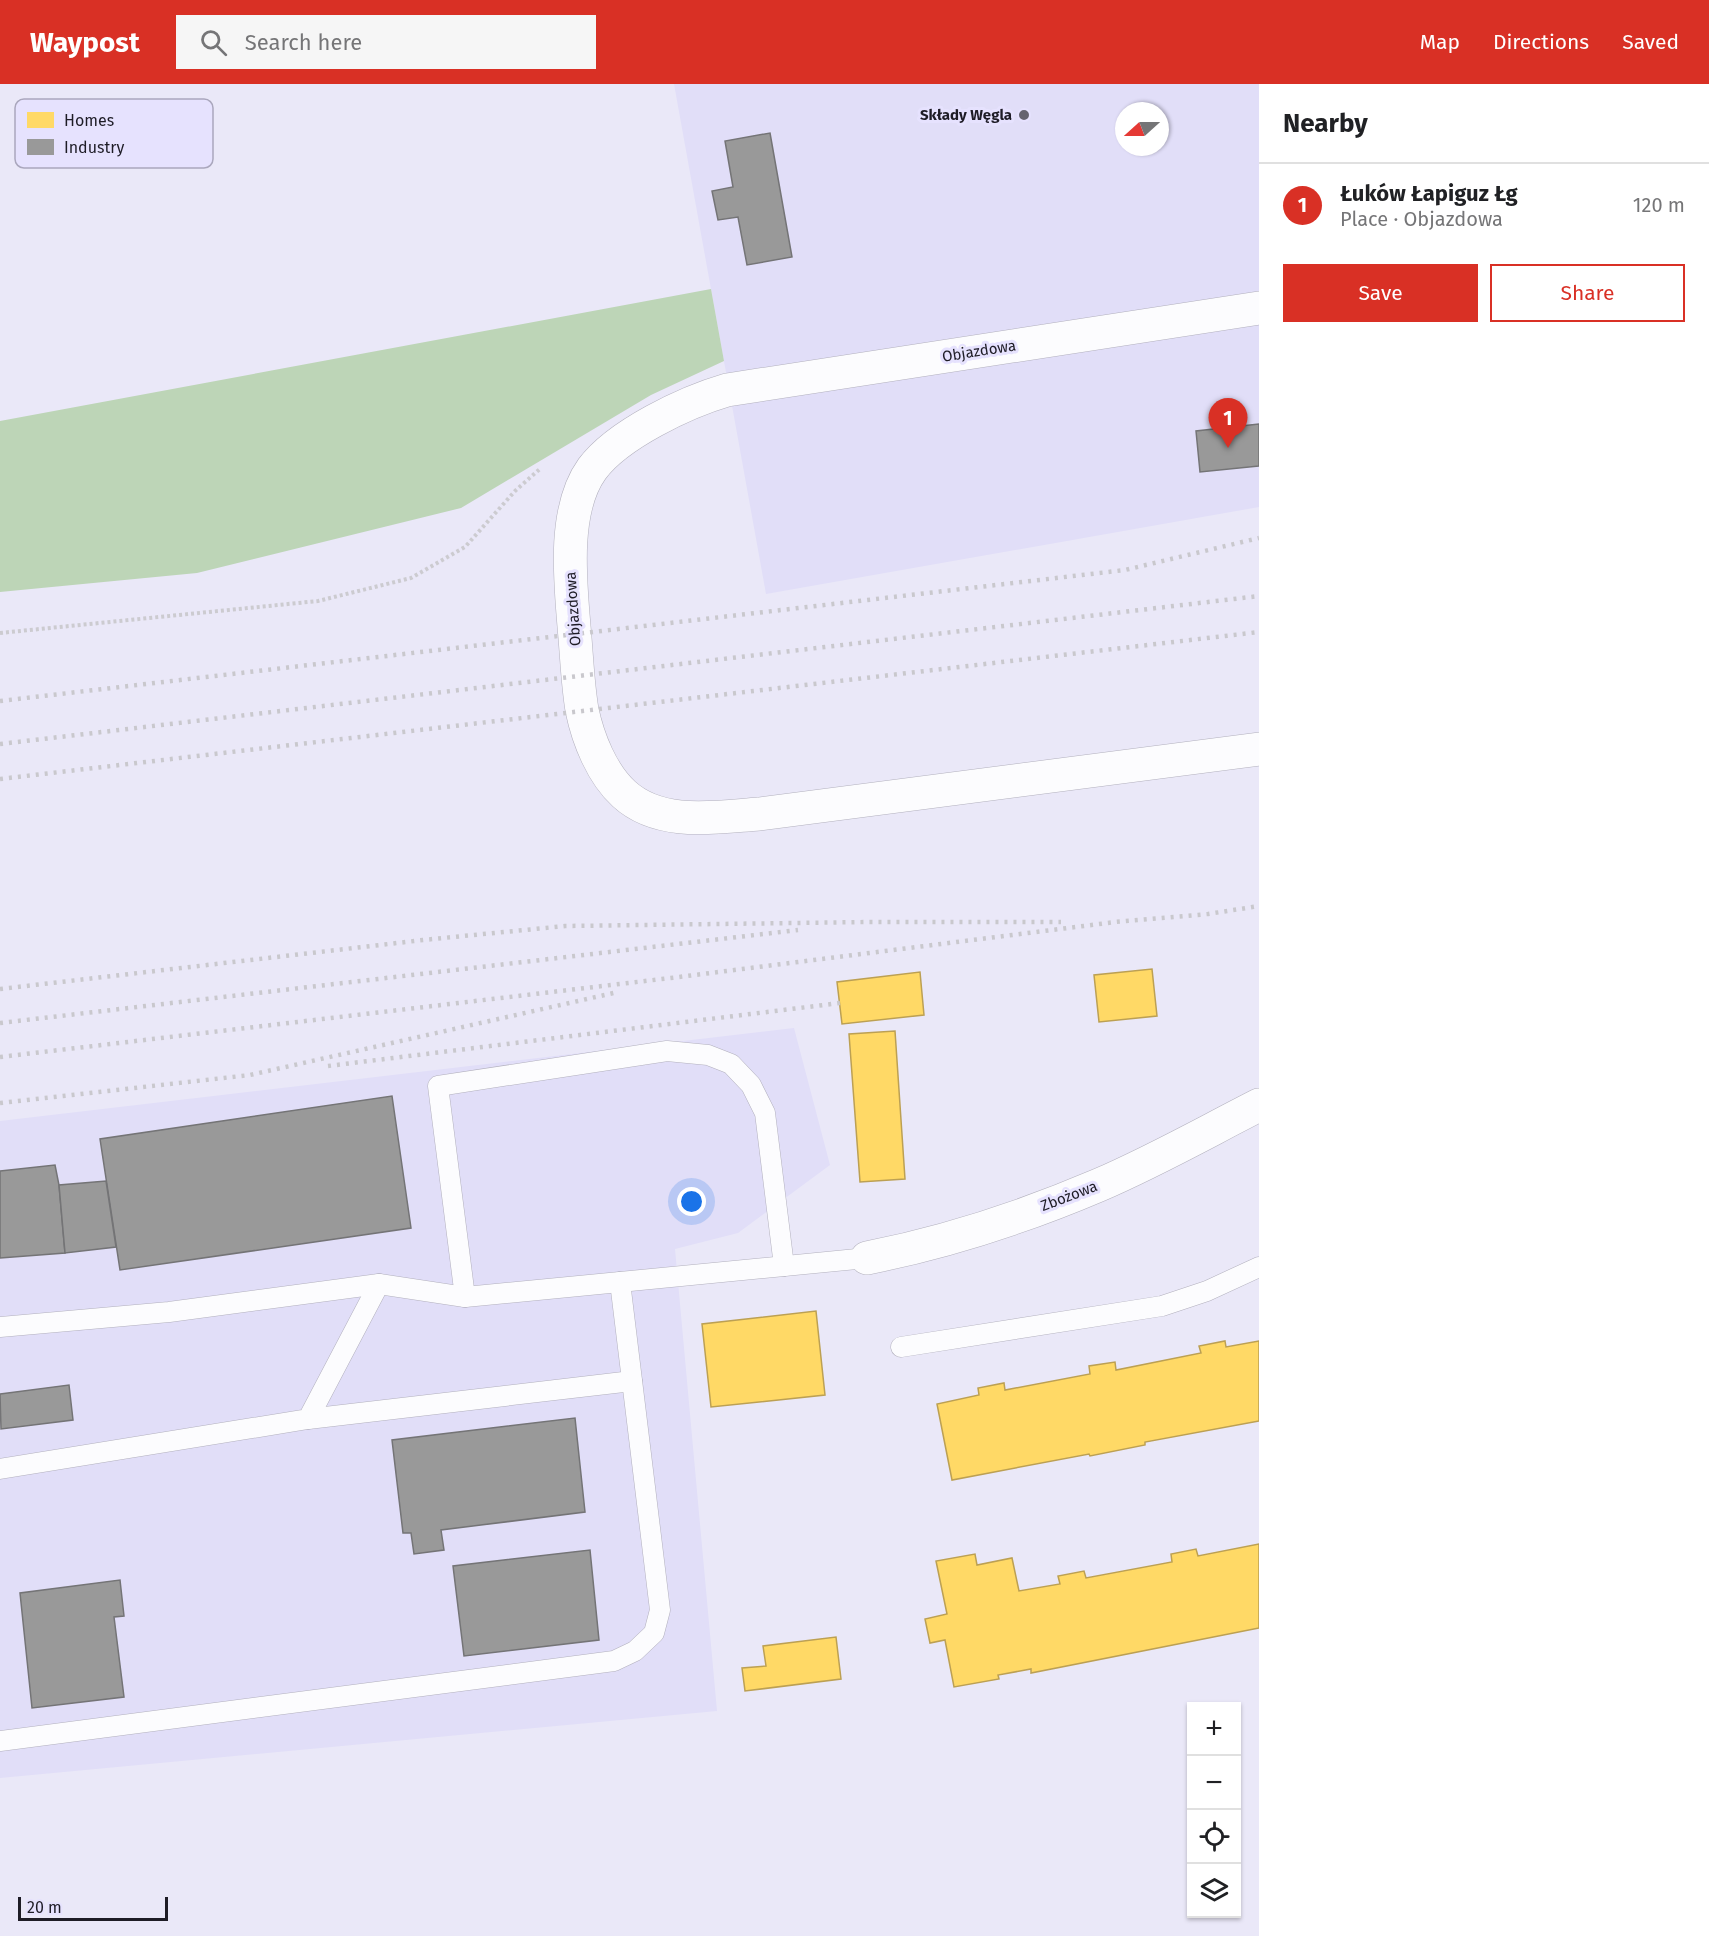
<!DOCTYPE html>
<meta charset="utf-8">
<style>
:root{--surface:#fff;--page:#f6f6f6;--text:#202124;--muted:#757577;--line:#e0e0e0;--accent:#d93025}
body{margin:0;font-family:"Fira Sans",sans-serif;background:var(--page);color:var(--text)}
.controls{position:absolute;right:18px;bottom:18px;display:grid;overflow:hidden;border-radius:0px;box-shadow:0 2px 4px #0004}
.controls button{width:54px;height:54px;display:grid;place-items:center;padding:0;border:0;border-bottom:2px solid var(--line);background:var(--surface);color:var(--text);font:30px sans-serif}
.compass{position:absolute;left:1115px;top:18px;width:54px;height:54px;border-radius:50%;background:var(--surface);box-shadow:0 2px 4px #0004;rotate:249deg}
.scale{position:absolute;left:18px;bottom:15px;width:150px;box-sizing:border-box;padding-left:6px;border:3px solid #1e1c26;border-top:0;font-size:16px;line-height:21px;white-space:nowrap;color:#1e1c26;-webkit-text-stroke:4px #e6e2fe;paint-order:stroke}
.you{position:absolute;left:692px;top:1118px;width:21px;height:21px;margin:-15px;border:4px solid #fff;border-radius:50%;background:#1a73e8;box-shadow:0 0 0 9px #1a73e833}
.badge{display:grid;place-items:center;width:39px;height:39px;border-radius:50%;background:var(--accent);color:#fff;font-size:20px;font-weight:700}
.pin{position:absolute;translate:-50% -50px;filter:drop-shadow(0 2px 3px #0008)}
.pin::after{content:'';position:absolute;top:32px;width:21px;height:18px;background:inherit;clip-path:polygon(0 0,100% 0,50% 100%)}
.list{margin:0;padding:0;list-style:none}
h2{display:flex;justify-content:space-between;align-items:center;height:78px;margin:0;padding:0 24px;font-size:26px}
h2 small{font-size:20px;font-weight:400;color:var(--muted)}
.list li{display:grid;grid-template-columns:39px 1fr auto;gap:18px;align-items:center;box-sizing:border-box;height:84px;padding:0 24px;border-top:2px solid var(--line)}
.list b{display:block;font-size:22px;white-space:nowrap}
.list p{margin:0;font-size:20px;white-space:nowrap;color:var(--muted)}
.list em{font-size:20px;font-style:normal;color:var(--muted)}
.actions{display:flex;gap:12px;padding:18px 24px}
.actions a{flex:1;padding:14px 0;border:2px solid var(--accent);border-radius:0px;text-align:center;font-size:21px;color:var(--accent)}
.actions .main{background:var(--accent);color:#fff}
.icon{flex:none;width:33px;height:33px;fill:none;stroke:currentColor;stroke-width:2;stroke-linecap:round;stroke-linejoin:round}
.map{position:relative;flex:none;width:1259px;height:1852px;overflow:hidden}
header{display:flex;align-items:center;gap:36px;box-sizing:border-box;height:84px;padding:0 30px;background:var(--accent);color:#fff}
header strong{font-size:28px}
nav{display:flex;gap:33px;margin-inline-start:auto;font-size:21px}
.search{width:420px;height:54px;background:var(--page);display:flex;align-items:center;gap:15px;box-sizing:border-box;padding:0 21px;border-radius:0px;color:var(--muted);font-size:22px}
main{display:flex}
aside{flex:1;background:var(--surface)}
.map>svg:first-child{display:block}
.built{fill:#e1def8;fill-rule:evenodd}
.green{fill:#bdd5b7}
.homes{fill:#ffd966;stroke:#bca053;stroke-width:1.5}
.industry{fill:#999;stroke:#747476;stroke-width:1.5}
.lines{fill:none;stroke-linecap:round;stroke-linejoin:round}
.lane-casing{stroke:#b2b0bd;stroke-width:21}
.street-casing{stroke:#b2b0bd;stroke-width:34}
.path{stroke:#cccbd0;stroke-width:4;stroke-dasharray:3 3;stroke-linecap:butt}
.lane{stroke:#fcfcfe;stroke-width:20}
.street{stroke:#fcfcfe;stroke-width:33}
.rail{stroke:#c9c8cd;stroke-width:4.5;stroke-dasharray:3 6;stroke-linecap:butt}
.poi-dot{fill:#656370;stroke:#e6e2fe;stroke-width:2}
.labels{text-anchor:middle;stroke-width:6;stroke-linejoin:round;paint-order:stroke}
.poi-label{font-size:15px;font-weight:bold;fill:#1e1c26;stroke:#e6e2fe;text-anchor:end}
.street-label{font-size:15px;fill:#1e1c26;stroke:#e6e2fe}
.key{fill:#e6e2fe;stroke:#aaa7bd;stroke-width:1.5}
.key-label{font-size:16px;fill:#1e1c26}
</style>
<header>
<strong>Waypost</strong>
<div class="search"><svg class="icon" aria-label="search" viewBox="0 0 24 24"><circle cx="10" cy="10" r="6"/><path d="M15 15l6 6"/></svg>Search here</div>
<nav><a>Map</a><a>Directions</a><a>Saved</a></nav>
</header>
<main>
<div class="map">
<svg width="1259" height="1852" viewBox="0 0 1259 1852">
<rect width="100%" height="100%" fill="#eae8f8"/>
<g class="built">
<path d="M674 0H1259V423L766 510ZM1124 27H1160V63H1124Z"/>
<polygon points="794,944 830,1081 738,1149 675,1165 717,1627 0,1694 0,1037"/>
</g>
<polygon class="green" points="711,205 724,277 651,311 461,424 197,489 0,508 0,337"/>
<g class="homes">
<polygon points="1152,885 1157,932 1099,938 1094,891"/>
<polygon points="920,888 924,931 842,940 837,898"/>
<polygon points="895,947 905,1095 860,1098 849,950"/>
<polygon points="816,1227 825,1311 711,1323 702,1240"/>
<polygon points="1225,1257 1226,1263 1259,1257 1259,1337 1145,1358 1145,1361 1090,1372 1089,1370 952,1396 937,1320 979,1311 978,1304 1004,1299 1005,1306 1090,1290 1089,1282 1115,1278 1116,1286 1201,1269 1199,1262"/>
<polygon points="1259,1460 1259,1544 1031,1589 1031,1585 998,1591 999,1595 954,1603 945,1556 930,1559 925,1535 947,1530 936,1477 975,1470 977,1481 1012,1474 1019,1507 1060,1500 1058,1492 1084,1487 1086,1494 1172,1478 1171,1470 1196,1465 1198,1472"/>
<polygon points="836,1553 841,1595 745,1607 742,1584 766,1582 763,1562"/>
</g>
<g class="industry">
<polygon points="770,49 792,173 747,181 738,133 718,136 712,107 733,103 725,57"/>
<polygon points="1259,340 1259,382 1200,388 1196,347"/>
<polygon points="392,1012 411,1144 120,1186 100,1055"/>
<polygon points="55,1081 59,1101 65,1169 0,1174 0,1087"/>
<polygon points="106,1097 116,1163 65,1169 59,1101"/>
<polygon points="69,1301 73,1336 1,1345 0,1310"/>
<polygon points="575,1334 585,1428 441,1446 444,1466 414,1470 411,1449 403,1449 392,1356"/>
<polygon points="590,1466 599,1556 464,1572 453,1482"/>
<polygon points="120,1496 124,1532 114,1533 124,1613 32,1624 20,1509"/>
</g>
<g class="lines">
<g class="lane-casing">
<g id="lane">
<polyline points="465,1213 438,1002 667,967 708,971 731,980 751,1001 765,1029 784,1182"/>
<polyline points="0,1243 169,1228 379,1200 465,1213 867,1174"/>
<polyline points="901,1263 1162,1222 1207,1207 1259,1183"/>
<polyline points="308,1335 632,1297"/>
<polyline points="0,1385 308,1335 379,1200"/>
<polyline points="0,1657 614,1577 635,1567 654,1549 660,1526 620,1198"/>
</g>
</g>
<g class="street-casing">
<g id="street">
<path d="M1259 224 727 306C686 318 618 350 592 385 561 428 571 504 575 554 577 578 578 602 582 626 588 655 602 690 624 710 660 743 716 733 759 730L1259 665"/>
<path d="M867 1174C947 1158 1024 1133 1099 1101 1153 1078 1206 1048 1259 1021"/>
</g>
</g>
<polyline class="path" points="0,549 318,517 411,494 465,463 515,407 541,384"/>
<use href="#lane" class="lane"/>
<use href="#street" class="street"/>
<g class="rail">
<polyline points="0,617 1125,486 1259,454"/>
<polyline points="0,660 1259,512"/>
<polyline points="0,695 1259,548"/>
<polyline points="0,905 423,856 565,842 870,838 1061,838"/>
<polyline points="0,939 798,846"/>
<polyline points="0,973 679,893 1115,838 1208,830 1259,822"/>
<polyline points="328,982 840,919"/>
<polyline points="0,1019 250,991 618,908"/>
</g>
</g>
<circle class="poi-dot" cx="1024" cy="31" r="6"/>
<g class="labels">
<g class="poi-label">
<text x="1012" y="36">Składy Węgla</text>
</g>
<g class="street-label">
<text transform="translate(979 267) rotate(-9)" y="5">Objazdowa</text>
<text transform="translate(573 525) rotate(-94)" y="5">Objazdowa</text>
<text transform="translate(1069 1112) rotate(-21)" y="5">Zbożowa</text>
</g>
</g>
<rect x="15" y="15" width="198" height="69" rx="9" class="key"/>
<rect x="27" y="28" width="27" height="16" fill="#ffd966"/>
<rect x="27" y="55" width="27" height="16" fill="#999"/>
<g class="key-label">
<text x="64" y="42">Homes</text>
<text x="64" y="69">Industry</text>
</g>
</svg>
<div class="controls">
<button>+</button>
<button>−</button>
<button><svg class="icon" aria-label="locate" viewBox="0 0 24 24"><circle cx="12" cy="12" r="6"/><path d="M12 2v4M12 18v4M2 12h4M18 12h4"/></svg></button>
<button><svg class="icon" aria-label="layers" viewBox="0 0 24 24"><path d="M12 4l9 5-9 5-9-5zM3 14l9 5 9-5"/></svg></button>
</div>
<svg class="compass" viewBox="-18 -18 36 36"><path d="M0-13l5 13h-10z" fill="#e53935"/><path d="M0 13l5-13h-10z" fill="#757577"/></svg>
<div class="scale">20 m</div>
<div class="you"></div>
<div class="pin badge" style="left:1228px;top:364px">1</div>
</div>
<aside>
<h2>Nearby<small></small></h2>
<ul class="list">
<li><span class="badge">1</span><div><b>Łuków Łapiguz Łg</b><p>Place · Objazdowa</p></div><em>120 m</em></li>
</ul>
<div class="actions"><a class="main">Save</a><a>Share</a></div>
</aside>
</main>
